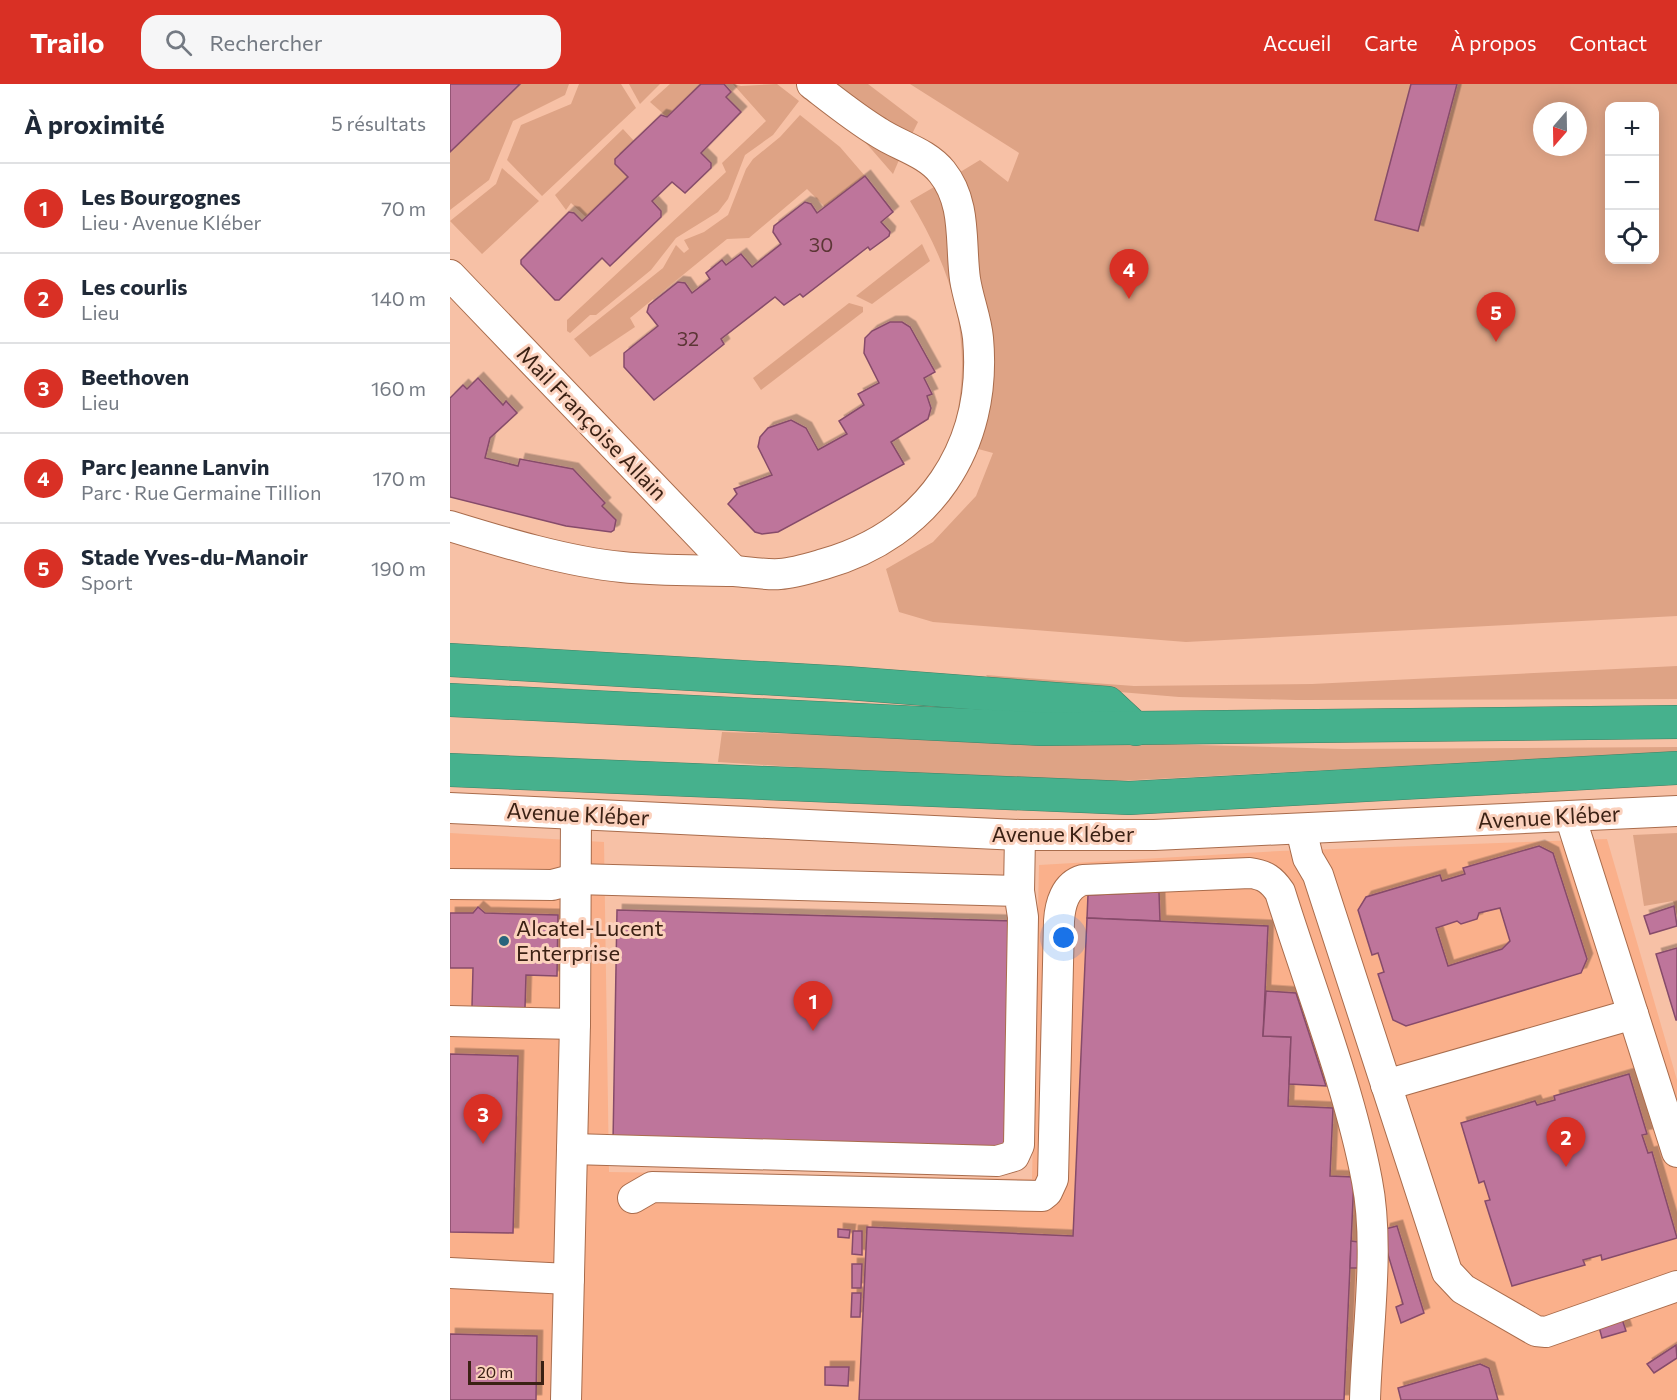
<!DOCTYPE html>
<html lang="fr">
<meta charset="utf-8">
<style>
:root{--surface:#fff;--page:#f6f6f7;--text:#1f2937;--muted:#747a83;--line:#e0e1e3;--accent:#d93025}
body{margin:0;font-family:Commissioner,sans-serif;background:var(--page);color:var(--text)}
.controls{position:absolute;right:18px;top:18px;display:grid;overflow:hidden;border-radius:12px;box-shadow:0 3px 15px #0003}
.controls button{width:54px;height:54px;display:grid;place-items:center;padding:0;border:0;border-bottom:2px solid var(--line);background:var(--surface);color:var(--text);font:30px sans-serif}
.compass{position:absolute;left:1083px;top:18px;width:54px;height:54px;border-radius:50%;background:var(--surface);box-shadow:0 3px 15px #0003;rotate:200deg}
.scale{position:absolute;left:18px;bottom:15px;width:76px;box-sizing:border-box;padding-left:6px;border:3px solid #3b2114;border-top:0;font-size:16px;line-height:21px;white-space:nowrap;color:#3b2114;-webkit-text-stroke:4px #fbd1bd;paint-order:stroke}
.you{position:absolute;left:614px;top:854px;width:21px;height:21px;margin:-15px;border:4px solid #fff;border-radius:50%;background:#1a73e8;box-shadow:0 0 0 9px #1a73e833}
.badge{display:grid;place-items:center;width:39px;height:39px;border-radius:50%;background:var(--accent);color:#fff;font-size:20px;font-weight:700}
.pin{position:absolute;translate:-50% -50px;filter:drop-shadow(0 2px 3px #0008)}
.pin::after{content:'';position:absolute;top:32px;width:21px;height:18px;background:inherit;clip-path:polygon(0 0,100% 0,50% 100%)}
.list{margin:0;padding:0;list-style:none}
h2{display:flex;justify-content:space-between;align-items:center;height:78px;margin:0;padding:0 24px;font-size:26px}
h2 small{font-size:20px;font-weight:400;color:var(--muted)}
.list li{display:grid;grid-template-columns:39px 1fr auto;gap:18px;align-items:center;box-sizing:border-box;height:90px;padding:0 24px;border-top:2px solid var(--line)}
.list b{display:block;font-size:22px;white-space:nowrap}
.list p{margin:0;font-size:20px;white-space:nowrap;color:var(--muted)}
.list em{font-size:20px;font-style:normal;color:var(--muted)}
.icon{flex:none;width:33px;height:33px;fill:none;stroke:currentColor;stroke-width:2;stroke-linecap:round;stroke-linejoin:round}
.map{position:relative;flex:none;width:1227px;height:1316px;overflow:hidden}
header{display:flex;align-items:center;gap:36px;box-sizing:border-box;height:84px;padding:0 30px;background:var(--accent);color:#fff}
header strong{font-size:28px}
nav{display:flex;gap:33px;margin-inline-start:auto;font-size:21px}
.search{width:420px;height:54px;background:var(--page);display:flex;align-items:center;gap:15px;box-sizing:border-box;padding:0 21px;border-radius:18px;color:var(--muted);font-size:22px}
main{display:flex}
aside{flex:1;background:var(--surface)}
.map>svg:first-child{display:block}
.built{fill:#fab08b}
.green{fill:#dea385;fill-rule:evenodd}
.building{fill:#be759b;stroke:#864b6a;stroke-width:1.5;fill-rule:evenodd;filter:url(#shadow)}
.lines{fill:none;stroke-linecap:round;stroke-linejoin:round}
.minor-casing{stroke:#a96c4c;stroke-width:32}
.highway-casing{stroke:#427f63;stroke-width:34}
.minor{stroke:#fff;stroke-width:30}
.highway{stroke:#46b18d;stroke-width:33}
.poi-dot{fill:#28647c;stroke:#fbd1bd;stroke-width:2}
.labels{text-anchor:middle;stroke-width:6;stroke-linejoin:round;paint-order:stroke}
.number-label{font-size:20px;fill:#5c3636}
.street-label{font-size:22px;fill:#3b2114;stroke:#fbd1bd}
.poi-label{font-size:22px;fill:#3b2114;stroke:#fbd1bd;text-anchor:start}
</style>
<header>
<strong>Trailo</strong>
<div class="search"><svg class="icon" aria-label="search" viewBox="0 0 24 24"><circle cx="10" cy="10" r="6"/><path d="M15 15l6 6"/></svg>Rechercher</div>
<nav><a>Accueil</a><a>Carte</a><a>À propos</a><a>Contact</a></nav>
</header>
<main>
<aside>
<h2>À proximité<small>5 résultats</small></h2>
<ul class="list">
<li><span class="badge">1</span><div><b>Les Bourgognes</b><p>Lieu · Avenue Kléber</p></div><em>70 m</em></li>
<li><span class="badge">2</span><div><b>Les courlis</b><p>Lieu</p></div><em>140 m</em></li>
<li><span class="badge">3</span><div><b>Beethoven</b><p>Lieu</p></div><em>160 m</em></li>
<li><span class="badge">4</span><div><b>Parc Jeanne Lanvin</b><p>Parc · Rue Germaine Tillion</p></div><em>170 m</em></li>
<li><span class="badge">5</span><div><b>Stade Yves-du-Manoir</b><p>Sport</p></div><em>190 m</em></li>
</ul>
</aside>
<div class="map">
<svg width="1227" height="1316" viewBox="0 0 1227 1316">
<defs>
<filter id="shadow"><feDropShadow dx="5.5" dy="-5.5" stdDeviation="0" flood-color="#0004"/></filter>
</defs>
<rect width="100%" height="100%" fill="#f7c1a6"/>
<polygon class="built" points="0,749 154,758 159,1088 582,1095 589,781 830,767 1157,755 1227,996 1227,1316 0,1316"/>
<g class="green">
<polygon points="70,0 119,0 115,11 63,37 39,96 0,126 0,68"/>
<polygon points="129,0 171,0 186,24 92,112 57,76 71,41 121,20"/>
<polygon points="179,0 210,0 190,20"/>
<polygon points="220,0 251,0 217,33 200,18"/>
<polygon points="283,0 291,2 327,0 349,17 323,51 295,71 278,115 268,128 226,154 201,186 146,231 140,231 120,249 117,247 117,236 276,88 272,79 316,37"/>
<polygon points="375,0 418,0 468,38 459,56"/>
<path d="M460 0H1227V532L736 558 483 538 449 528 436 485 483 458 526 412 543 369 521 363 502 93 530 76 558 98 569 69ZM1160 22H1204V176H1160ZM1092 27H1128V63H1092Z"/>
<polygon points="350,31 390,63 415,92 375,123 357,105 299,154 277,155 180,234 185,243 140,273 124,255 213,184 226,161 234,169 239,165 234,156 254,148 278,131 296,85 303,75 330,53"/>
<polygon points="173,45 184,57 164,78 178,93 136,133 121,119 116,126 105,111"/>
<polygon points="425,56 452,69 443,90 416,59"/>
<polygon points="52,84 89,117 32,170 0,137 46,100"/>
<path d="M491 99 523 275 505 340C524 256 503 188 460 117Z"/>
<polygon points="472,160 480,177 422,220 406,212"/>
<polygon points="399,219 413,223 413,228 311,306 303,294"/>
<polygon points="1227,582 1227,615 846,616 729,613 541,597 536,591 684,602 862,600"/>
<polygon points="272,648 893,665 1227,663 1227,668 608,700 268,678"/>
<polygon points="1227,749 1227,831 1223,817 1194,822 1183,751"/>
</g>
<g class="building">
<polygon points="0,0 70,0 0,68"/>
<polygon points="251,0 274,0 281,8 276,13 291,28 251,69 261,79 261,84 235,109 222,98 202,117 211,127 211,133 160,182 152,174 109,216 105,216 71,180 71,176 119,128 124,129 132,137 178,93 165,80 165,75 211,31 217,33"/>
<polygon points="961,0 1007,0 968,147 925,136"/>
<polygon points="415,92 443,128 431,138 440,148 439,152 420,166 418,163 353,213 350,210 334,221 325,213 271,255 274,260 204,316 174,283 174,269 208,242 197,228 199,221 228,198 235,199 242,209 260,195 256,189 272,176 276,181 291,170 302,183 331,160 323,148 324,142 355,118 361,120 367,129"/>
<polygon points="440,238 452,238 460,243 485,288 474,294 482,310 477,312 481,324 478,335 441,358 454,380 328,448 312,450 305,448 278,420 287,410 284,405 322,391 308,363 310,353 318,344 341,336 356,344 368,366 397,350 389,337 414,321 408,310 429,299 414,269 415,254 422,247"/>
<polygon points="28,294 53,321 56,317 67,329 40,354 35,374 68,382 70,375 123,385 155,419 152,422 166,436 164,446 161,448 116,442 0,413 0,314 13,301 17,305"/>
<path d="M1089 762 1103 769 1137 875 1131 889 956 942 943 936 928 890 934 888 928 869 922 871 908 826 916 813 990 791 992 797 1015 790 1013 784ZM1050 824 1060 857 1052 865 998 882 986 844 1007 837 1011 840 1027 835 1029 829Z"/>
<polygon points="709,808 710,837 637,834 638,811"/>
<polygon points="1224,822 1227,842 1200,850 1194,832"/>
<polygon points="28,823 35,829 108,831 107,892 76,891 75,924 22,923 23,884 0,884 0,829 23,829"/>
<polygon points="167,826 564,837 558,1069 163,1058"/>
<polygon points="637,834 818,842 813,952 841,953 838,1022 883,1024 880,1092 904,1093 894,1316 409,1316 417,1143 623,1152"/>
<polygon points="1227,864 1227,936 1226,936 1206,870"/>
<polygon points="816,907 846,909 876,1002 839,1000 841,953 813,952"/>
<polygon points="0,970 68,972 63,1149 0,1148"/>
<polygon points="1179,990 1197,1050 1192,1051 1198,1069 1202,1068 1227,1154 1152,1176 1151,1171 1133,1176 1135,1181 1062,1202 1035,1117 1040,1116 1034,1097 1029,1099 1011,1039 1085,1017 1087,1021 1105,1016 1104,1012"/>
<polygon points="947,1142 974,1229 951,1239 946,1223 953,1220 933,1154 935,1145"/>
<polygon points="388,1145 400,1146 399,1154 388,1153"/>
<polygon points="403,1147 412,1147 412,1171 402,1170"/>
<polygon points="901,1157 909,1158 908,1184 900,1184"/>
<polygon points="402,1180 412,1180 411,1204 402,1204"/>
<polygon points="402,1209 411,1209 410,1233 401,1233"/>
<polygon points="1172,1235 1176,1247 1152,1254 1149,1243"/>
<polygon points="0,1250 87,1252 86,1316 0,1316"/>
<polygon points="1226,1261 1227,1274 1204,1289 1197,1280"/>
<polygon points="1030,1280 1039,1284 1048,1316 951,1316 948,1304"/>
<polygon points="375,1283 399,1283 398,1302 375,1301"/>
</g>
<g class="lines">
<g class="minor-casing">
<g id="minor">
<polyline points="0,191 284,487"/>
<path d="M0 442C52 458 118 478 172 483 209 487 247 486 284 487 299 488 315 491 330 490 344 489 360 484 374 480 479 450 538 363 528 254 526 234 518 215 515 195 510 159 517 119 492 88 476 68 449 62 428 48 405 34 384 17 362 0"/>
<polyline points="0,724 570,751 704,751 1227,727"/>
<polyline points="1120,732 1227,1068"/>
<polyline points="851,745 858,774 868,791 997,1188 1013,1205 1086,1247 1096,1248 1227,1202"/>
<polyline points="0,800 102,801 125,795 569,807 573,833 569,1061 564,1072 547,1077 122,1065"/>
<polyline points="569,807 570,751"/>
<polyline points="0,937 125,940"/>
<polyline points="936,1001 1183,930"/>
<path d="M183 1114 202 1103 592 1112 597 1108 603 1095 609 837C610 821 615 801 633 796L800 789C815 791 822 796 830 808 859 901 899 1002 917 1097 930 1163 917 1248 915 1316"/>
<polyline points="0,1189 119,1195"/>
<polyline points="116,1316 125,940 126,730"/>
</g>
</g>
<g class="highway-casing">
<g id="highway">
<polyline points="0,576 397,599 658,619 686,645"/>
<polyline points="0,616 591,645 1227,638"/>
<polyline points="0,686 679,714 1227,684"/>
</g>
</g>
<use href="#minor" class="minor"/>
<use href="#highway" class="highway"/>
</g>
<circle class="poi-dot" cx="54" cy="857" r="6"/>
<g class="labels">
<g class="number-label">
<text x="371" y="168">30</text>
<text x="238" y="262">32</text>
</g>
<g class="street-label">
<text transform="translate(142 339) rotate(46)" y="8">Mail Françoise Allain</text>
<text transform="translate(128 730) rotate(3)" y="8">Avenue Kléber</text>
<text transform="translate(1099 733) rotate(-3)" y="8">Avenue Kléber</text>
<text x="613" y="758">Avenue Kléber</text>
</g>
<g class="poi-label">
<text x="66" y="852">Alcatel-Lucent<tspan x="66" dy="25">Enterprise</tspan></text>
</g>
</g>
</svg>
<div class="controls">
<button>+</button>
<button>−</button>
<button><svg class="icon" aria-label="locate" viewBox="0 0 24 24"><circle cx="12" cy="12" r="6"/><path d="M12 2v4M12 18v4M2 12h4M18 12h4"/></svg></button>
</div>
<svg class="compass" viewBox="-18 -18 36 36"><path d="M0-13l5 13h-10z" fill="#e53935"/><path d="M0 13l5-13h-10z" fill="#747a83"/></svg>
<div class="scale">20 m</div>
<div class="you"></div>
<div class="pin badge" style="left:363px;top:947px">1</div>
<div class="pin badge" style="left:1116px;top:1083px">2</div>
<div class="pin badge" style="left:33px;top:1060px">3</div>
<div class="pin badge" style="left:679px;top:215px">4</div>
<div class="pin badge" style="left:1046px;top:258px">5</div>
</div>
</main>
